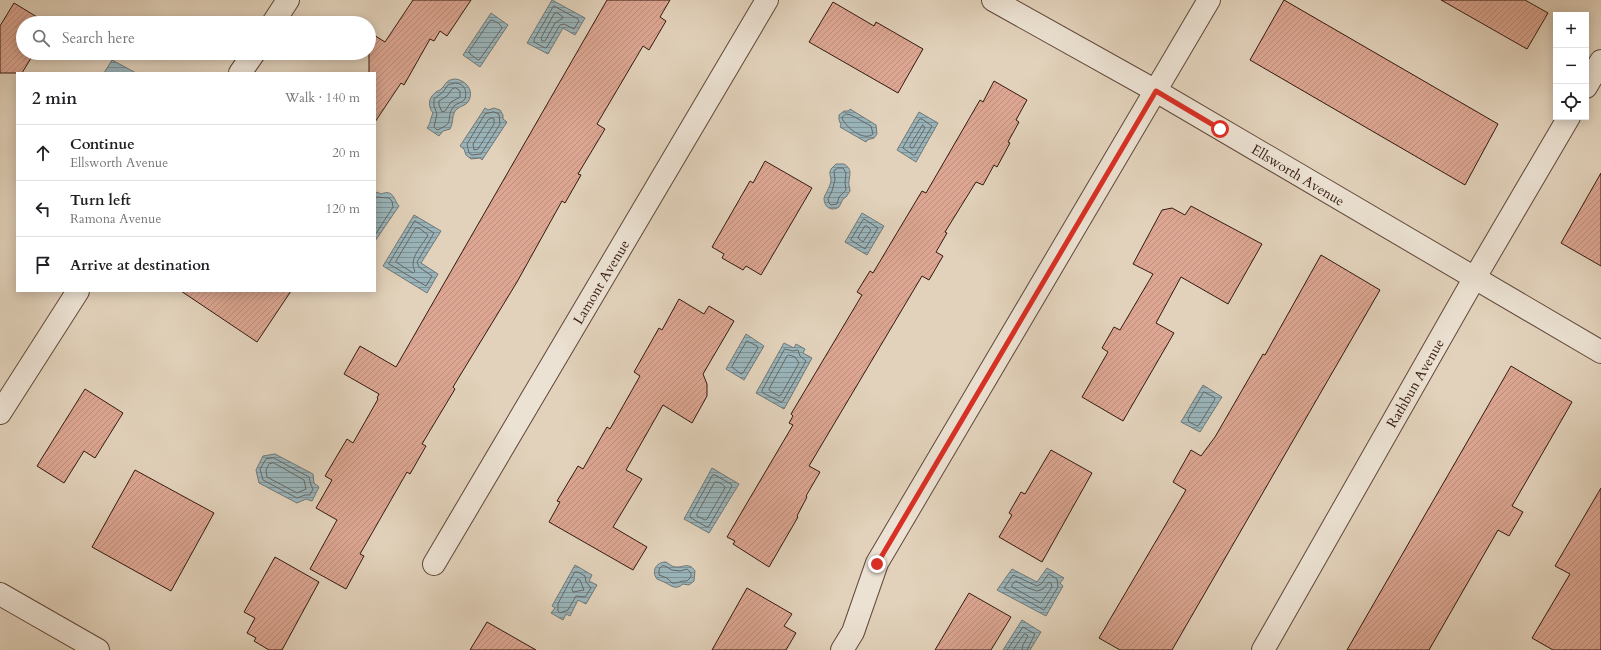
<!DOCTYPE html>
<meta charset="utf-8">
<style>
:root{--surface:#fff;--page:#f6f6f6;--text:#202124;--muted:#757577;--line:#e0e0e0}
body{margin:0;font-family:Cardo,serif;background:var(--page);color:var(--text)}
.controls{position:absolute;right:12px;top:12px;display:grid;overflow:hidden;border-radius:0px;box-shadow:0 2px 10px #0003}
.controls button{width:36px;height:36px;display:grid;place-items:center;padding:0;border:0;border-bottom:1px solid var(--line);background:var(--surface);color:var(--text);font:20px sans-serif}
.stop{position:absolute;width:12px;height:12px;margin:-9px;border:3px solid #d93025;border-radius:50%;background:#fff}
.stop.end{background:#d93025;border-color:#fff;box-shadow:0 1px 4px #0008}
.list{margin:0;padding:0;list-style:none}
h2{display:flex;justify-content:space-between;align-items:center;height:52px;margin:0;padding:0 16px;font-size:17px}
h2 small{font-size:13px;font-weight:400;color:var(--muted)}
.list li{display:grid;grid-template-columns:26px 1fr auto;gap:12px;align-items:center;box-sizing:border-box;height:56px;padding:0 16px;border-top:1px solid var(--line)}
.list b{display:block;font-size:15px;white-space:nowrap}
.list p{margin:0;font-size:13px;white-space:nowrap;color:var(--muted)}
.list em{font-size:13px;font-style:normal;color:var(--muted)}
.icon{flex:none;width:22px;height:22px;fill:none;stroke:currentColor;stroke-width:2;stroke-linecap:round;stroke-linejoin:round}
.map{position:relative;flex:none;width:1601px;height:650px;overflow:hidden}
.search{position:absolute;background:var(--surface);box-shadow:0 2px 10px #0003;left:16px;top:16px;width:360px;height:44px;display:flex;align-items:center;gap:10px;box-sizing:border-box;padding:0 14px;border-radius:22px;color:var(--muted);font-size:15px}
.panel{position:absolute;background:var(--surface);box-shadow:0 2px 10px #0003;left:16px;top:72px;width:360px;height:220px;border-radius:0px}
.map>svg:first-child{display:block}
.water{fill:url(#water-rules);stroke:#717776}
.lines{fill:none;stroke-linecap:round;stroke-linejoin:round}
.shore{stroke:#666765;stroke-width:1}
.building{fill:url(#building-hatch);stroke:#34190f}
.minor-casing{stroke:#60473a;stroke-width:24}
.minor{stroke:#ece2d3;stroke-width:22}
.route{stroke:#d93025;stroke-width:5}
.labels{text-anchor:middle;stroke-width:3;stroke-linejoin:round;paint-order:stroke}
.street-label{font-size:14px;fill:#34190f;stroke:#ece2d3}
</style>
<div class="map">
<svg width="1601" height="650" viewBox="0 0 1601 650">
<defs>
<pattern id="water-rules" width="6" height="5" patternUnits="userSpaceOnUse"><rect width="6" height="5" fill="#99b5bb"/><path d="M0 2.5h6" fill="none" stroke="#7e9296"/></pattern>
<pattern id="building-hatch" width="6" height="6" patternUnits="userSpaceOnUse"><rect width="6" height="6" fill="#dca692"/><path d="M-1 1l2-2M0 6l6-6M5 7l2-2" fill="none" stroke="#bd8e7d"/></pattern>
</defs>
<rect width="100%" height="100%" fill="#e2d2bb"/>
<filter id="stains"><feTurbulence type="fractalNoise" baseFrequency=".005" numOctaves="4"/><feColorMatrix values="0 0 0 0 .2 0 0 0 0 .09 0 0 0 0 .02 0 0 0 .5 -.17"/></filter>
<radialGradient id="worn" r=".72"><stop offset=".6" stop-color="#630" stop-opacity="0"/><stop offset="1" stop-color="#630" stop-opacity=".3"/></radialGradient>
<g class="water">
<polygon points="552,0 585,18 575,35 563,28 548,54 527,43"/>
<polygon points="491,13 508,25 480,67 463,55"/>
<polygon points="112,60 136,73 104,73"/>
<path d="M455 79C466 80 475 91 468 102 465 106 460 106 457 109 451 114 454 122 450 129L443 131 439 136 427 128C431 123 430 119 433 113 428 107 428 98 435 93 436 91 439 91 440 90 447 84 445 80 455 79Z"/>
<polygon points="485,108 488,110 494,108 500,110 503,115 503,119 507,122 482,160 480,158 471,159 466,155 464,149 460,146"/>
<polygon points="850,109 876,125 877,134 874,138 867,140 866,142 840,127 841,125 839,120 839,115 844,111 849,111"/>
<polygon points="919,112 938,123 916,162 897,150"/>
<path d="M836 164H844C852 169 850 173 849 181 848 184 850 187 850 191L846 197 843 199 839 207C831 212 824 207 824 198 826 192 831 186 831 179 830 174 829 173 831 169Z"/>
<path d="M377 192 381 194C394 189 393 199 399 206L375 241V195Z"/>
<polygon points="862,213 884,226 867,255 845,242"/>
<polygon points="414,215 441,231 421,263 438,274 427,293 383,266"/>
<polygon points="746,334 764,346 744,380 726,369"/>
<polygon points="784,343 794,348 796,344 805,349 803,353 812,358 784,409 756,393"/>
<polygon points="1203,385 1222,397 1200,432 1181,422"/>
<polygon points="275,454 313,474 314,483 319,487 312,501 306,499 297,503 259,483 256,470 263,456"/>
<polygon points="712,468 739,484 709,533 684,519"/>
<path d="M666 562C668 563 670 565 672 566 681 570 688 560 695 571L694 581 689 585 683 584C675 591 671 585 664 582 662 581 659 580 657 579 651 571 656 562 666 562Z"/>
<polygon points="575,565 592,575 589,581 597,585 586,604 578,600 570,616 566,614 563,620 551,613 555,608 552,606"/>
<polygon points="1047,568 1064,578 1060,583 1063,586 1046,616 997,590 1012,569 1037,582"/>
<polygon points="1022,620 1041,632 1030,650 1003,650"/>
</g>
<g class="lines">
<g class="shore">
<polygon points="554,6 578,19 579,21 574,29 564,24 560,25 547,47 545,48 534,42 534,40"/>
<polygon points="557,13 562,16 563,18 555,23 545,41 542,41 541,38 554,14"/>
<path d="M491 20C494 20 501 24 502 28L480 59 478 60 470 54 469 52Z"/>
<path d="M456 83C465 84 467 91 465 99 462 103 457 103 454 106 444 119 457 122 437 130L434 127 437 114 434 106V99L443 92 448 85Z"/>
<polygon points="456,88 460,91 460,97 451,102 445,111 442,112 439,105 439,101 447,96 452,89"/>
<polygon points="494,112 499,114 500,124 481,154 472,155 469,153 467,144 485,114"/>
<path d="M846 114 851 115 871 126 873 134C864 142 845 127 842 118Z"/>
<polygon points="492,118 494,119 494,124 478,149 474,150 473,144 488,120"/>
<polygon points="920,119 922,119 932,126 915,155 913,155 903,148"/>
<polygon points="923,125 925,128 913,148 911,148 910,146"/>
<polygon points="838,168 843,168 846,173 845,183 846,190 839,197 837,204 831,205 829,203 828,199 832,191 835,180 834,171"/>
<polyline points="375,197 389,198 392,201 393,207 375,235"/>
<polygon points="864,219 878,228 865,249 851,240"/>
<polygon points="415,221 434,233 417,262 419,267 432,276 426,286 389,264"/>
<polygon points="865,226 867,226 871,230 863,242 858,238"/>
<path d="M416 228H419L428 235C422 246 408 259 415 271L413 273 396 262Z"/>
<polygon points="747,341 757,346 758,348 743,373 741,374 732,367"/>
<polygon points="785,349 793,351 798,350 800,356 806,361 783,401 781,402 763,393 762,391"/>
<polygon points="789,355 795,357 799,363 781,395 779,396 770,391 769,389 787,356"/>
<polygon points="1204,392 1214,397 1215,399 1199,425 1197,426 1189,422 1188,419"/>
<polygon points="274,458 309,477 311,485 313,489 310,495 305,495 297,498 263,480 260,469 266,459"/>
<polygon points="274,463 304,480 306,489 297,493 267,477 266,470 269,464"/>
<polygon points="713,475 715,475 731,484 732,486 709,526 707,527 691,518 690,516"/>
<path d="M715 482C718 481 725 485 725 488L707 519 705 520 697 516V514Z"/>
<path d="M665 566 672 570 680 571 687 569 691 573V577L687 581C681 580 678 584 672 583L667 578 659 575V569L662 566Z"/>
<polygon points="575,572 578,572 585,576 586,582 591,588 585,597 576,596 568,610 560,613 558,611 558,604"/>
<polygon points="1049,574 1057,579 1058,587 1044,610 1004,588 1013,575 1037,586 1041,584"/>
<polygon points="578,579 580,580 584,590 573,592 572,589"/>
<polygon points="1016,581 1028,588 1037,591 1043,589 1049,582 1051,583 1052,587 1041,603 1012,587 1012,585"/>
<polyline points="1007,650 1023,627 1035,634 1027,650"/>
<polyline points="1013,650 1024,634 1026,634 1028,636 1023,645 1022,650"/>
</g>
</g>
<g class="building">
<polygon points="413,0 471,0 447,36 440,31 434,41 430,39 404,85 401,83 375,122 375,73 369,73 369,32 385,42"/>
<polygon points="607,0 670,0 660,17 666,21 649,50 643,46 597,124 605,129 578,174 581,175 565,203 562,201 517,282 453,387 455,389 422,444 426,446 410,474 407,472 360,554 364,556 346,589 310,569 337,520 316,508 332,480 325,476 347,439 353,443 378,399 377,398 379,394 344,374 360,346 396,367"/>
<polygon points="1284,0 1498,124 1465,185 1250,60"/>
<polygon points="1441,0 1525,0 1548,13 1527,49"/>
<polygon points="833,2 874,26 876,22 923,49 898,93 809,42"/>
<polygon points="14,3 47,23 23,23 23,53 34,53 22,73 0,73 0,26"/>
<polygon points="994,81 1027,100 1016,120 1019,122 1008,142 1010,143 997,167 994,165 983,185 976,182 945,232 947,233 936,252 943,256 929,280 922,276 809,466 820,472 806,496 807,497 797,516 798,517 769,567 733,544 735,541 727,537 793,425 789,423 793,416 791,414 862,295 857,292 870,271 873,273 922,191 926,193 980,100 983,102"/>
<polygon points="765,161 812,188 761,275 746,266 743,270 722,258 724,254 712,247 750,181 753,183"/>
<polygon points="1601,173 1601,266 1561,243"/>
<polygon points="1191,206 1262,244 1228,304 1181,277 1156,323 1174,333 1123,421 1082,397 1108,352 1102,348 1114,327 1120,330 1153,274 1133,264 1162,210 1172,208 1185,215"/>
<polygon points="1321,255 1380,290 1172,650 1120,650 1099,638 1186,490 1173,482 1191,450 1201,456 1215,437 1263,354 1265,355"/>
<polygon points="181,291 291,291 257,342"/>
<polygon points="679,299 704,314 709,306 734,321 703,374 707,384 707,396 692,423 663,405 626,470 642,479 613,527 647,547 633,570 549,522 560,502 557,501 578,466 583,469 607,427 610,429 640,376 634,372 659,328 662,330"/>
<polygon points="1511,366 1572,402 1512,506 1523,512 1509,536 1498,530 1429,650 1347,650"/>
<polygon points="85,389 123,413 95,458 84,451 64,483 37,466"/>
<polygon points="1051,450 1092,473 1042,562 999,537 1012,515 1009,513 1021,492 1025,494"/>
<polygon points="135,470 214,513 171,591 92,547"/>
<polygon points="1601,488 1601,650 1553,650 1532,638 1570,574 1555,566"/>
<polygon points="275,557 319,582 282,650 269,650 254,641 256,638 247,633 255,618 244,612"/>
<polygon points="747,588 792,614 784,626 796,633 786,650 712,650"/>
<polygon points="969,593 1011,617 991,650 935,650"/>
<polygon points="487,622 536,650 470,650"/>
</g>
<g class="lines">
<g class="minor-casing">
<g id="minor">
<polyline points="993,0 1156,91 1601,352"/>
<polyline points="273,23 288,0"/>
<polyline points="240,73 254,53"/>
<polyline points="1586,87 1601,61"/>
<polyline points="0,413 78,291"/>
<polyline points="434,564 767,0"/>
<polyline points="0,594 98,650"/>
<polyline points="842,650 853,632 877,563 1209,0"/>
<polyline points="1263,650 1474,279 1569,117"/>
</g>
</g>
<use href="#minor" class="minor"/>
</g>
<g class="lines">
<polyline class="route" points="877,564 1156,91 1220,129"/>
</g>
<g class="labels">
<g class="street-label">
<text transform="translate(1298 175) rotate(31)" y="5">Ellsworth Avenue</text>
<text transform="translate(601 282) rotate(-59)" y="5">Lamont Avenue</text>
<text transform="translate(1415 383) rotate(-60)" y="5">Rathbun Avenue</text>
</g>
</g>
<rect width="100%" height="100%" filter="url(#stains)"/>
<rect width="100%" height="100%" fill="url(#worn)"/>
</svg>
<div class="controls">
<button>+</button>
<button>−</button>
<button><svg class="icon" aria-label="locate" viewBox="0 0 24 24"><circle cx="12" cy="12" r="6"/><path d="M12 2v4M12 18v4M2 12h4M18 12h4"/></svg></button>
</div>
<div class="stop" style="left:1220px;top:129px"></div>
<div class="stop end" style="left:877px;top:564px"></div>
<div class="search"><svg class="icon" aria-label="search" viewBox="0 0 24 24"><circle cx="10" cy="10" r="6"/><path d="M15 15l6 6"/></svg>Search here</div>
<section class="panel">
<h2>2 min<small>Walk · 140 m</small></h2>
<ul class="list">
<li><svg class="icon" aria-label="ahead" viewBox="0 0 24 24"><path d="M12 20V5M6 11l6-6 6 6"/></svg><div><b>Continue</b><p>Ellsworth Avenue</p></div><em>20 m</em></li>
<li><svg class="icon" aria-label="left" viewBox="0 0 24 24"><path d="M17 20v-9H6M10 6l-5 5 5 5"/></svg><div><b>Turn left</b><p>Ramona Avenue</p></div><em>120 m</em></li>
<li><svg class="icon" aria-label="arrive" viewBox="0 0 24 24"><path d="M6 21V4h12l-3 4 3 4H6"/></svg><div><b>Arrive at destination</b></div></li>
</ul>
</section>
</div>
